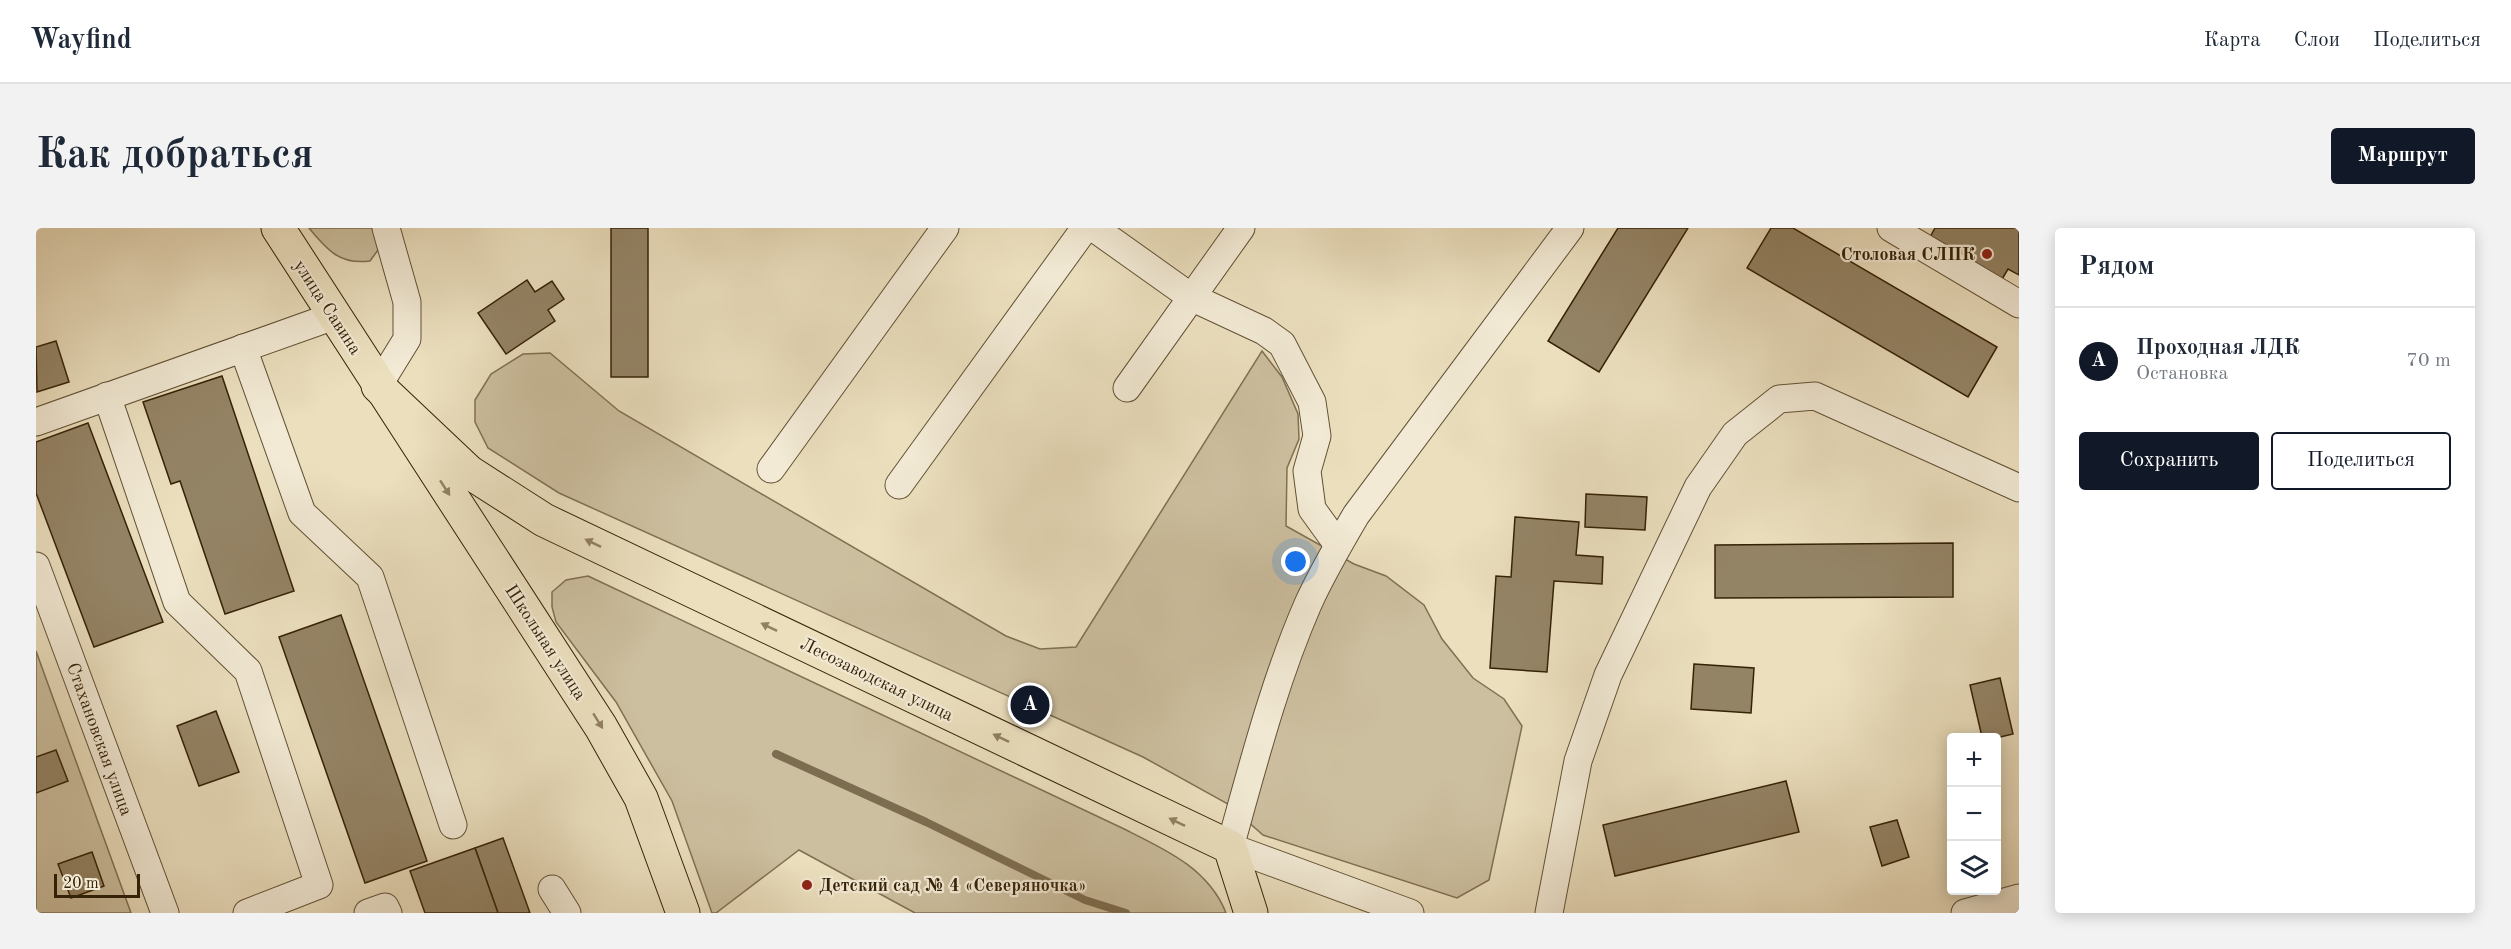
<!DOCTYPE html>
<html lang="ru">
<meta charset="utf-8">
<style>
:root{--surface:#fff;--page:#f2f2f3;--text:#1f2937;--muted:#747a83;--line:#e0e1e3;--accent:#111827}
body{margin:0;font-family:"Old Standard TT",serif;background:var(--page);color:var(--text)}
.controls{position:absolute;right:18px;bottom:18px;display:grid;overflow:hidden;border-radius:6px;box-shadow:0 3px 15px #0003}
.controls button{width:54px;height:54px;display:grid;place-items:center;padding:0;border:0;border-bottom:2px solid var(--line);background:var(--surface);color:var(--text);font:30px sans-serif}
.scale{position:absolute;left:18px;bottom:15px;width:86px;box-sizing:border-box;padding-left:6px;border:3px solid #352207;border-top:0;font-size:16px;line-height:21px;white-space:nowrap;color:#352207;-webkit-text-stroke:4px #f2ead5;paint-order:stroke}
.you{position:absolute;left:1260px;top:334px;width:21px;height:21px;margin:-15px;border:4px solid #fff;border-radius:50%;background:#1a73e8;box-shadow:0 0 0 9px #1a73e833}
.badge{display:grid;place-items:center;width:39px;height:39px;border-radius:50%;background:var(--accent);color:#fff;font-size:20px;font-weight:700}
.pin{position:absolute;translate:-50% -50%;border:3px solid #fff;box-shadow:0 2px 6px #0006}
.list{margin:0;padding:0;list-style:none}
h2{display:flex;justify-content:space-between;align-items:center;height:78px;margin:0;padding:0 24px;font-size:26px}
h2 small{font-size:20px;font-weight:400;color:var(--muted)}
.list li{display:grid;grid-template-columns:39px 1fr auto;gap:18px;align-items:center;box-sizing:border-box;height:108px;padding:0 24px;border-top:2px solid var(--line)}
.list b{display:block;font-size:22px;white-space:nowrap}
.list p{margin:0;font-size:20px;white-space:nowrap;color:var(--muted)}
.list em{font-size:20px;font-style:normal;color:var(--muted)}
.actions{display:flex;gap:12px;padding:18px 24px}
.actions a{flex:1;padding:14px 0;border:2px solid var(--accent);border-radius:6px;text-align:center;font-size:21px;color:var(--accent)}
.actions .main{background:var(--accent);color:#fff}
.icon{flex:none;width:33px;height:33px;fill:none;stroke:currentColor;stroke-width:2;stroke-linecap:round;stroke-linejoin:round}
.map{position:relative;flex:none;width:1983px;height:685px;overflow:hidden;border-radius:6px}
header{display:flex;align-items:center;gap:36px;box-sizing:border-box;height:84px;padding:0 30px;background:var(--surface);border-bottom:2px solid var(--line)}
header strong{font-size:28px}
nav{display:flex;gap:33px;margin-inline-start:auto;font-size:21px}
.intro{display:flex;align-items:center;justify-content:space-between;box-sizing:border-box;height:144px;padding:0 36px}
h1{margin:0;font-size:42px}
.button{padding:15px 27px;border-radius:6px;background:var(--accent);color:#fff;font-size:21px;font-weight:700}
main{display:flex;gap:36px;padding:0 36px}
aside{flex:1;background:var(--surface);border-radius:6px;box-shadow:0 3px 15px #0003}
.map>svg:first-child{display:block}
.green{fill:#ccbf9f;stroke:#807053;stroke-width:1.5}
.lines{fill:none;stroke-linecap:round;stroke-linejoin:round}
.stream{stroke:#7d6d50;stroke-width:8}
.building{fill:#948466;stroke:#352207;stroke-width:1.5}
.minor-casing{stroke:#625135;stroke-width:29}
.major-casing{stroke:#352207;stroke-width:35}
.minor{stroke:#f2ead5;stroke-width:27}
.major{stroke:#ebdfbe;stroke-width:33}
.oneway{fill:#908062}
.poi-dot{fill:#8f2418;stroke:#f2ead5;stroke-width:2}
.labels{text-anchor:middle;stroke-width:4.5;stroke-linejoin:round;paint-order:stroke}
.poi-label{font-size:18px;font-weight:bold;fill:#352207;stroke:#f2ead5;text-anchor:end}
.street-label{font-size:18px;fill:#352207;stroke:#f2ead5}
</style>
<header>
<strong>Wayfind</strong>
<nav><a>Карта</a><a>Слои</a><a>Поделиться</a></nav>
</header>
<div class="intro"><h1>Как добраться</h1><a class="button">Маршрут</a></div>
<main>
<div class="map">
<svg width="1983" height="685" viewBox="0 0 1983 685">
<rect width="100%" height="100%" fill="#ebdfbe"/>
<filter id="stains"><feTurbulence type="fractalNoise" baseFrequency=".00333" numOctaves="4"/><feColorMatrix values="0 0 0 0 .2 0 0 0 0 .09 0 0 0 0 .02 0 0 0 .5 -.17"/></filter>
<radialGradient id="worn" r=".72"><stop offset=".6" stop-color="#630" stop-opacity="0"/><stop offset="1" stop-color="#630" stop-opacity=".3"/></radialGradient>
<g class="green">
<path d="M273 0H338L342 22 334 33C304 37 291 22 273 0Z"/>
<polygon points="1226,123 1246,149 1262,186 1263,211 1251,240 1250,298 1318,336 1350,348 1388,377 1406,411 1437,450 1468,471 1486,498 1453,652 1421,670 1227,607 1192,576 1107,529 523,265 452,220 439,194 439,172 455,146 487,126 514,125 583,183 970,408 1004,421 1040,419"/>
<path d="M552 348 1084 599C1126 620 1172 639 1190 685H879L763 622 680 685H676L636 573 580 474 520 394 516 379V364L530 352Z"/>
<polygon points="0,423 95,685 0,685"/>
</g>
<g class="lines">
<polyline class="stream" points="740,526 890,594 1049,672 1090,685"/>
</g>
<g class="building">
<rect x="575" y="0" width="37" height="149"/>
<polygon points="1582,0 1652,0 1563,144 1512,113"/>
<polygon points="1735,0 1757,0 1961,119 1932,169 1711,40"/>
<polygon points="1899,0 1983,0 1983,47 1972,41 1965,53 1893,11"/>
<polygon points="491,52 499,64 516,53 528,71 512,82 519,93 470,126 442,85"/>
<polygon points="20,113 33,154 1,164 0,119"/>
<polygon points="186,148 258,363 189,386 144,253 135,256 107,174"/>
<polygon points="52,195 127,394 58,419 0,265 0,214"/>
<polygon points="1550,266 1611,269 1609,302 1549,299"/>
<polygon points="1479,289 1543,294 1540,327 1567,329 1566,356 1518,353 1511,444 1454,440 1460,348 1475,349"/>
<polygon points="1917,315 1917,369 1679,370 1679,317"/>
<polygon points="305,387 391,633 329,655 243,409"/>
<polygon points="1658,436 1718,440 1715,485 1655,481"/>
<polygon points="1964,450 1977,506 1960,510 1946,509 1934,457"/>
<polygon points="180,483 203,544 163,558 141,498"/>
<polygon points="20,522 32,553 0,565 0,529"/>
<polygon points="1750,553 1763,604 1579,648 1567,597"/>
<polygon points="1861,592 1873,629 1846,638 1834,599"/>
<polygon points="467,610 494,685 462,685 439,620"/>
<polygon points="439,620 462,685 389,685 374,643"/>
<polygon points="56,624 68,658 35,670 22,636"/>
</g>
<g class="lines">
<g class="minor-casing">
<g id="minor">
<polyline points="1058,0 1155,69 1228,103 1246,116 1276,174 1281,208 1271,243 1276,281 1302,317"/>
<polyline points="1855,0 1983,76"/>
<polyline points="207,120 266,285 334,349 417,597"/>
<polyline points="342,158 371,111 371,74 350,0"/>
<polyline points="1091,160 1205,0"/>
<polyline points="71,168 141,374 212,443 283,657 211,685"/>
<polyline points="0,194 298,88"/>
<polyline points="735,241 909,0"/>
<polyline points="863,257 1049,0"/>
<polyline points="0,338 129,685"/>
<polyline points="516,661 531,685"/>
<polyline points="332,685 349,679 352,685"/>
<path d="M1374 685 1194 619C1217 537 1238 454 1272 376 1286 345 1303 316 1320 287L1534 0"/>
<polyline points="1513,685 1542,533 1572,447 1662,259 1699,206 1743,171 1779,168 1983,260"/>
<polyline points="1929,685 1983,670"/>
</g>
</g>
<g class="major-casing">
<g id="major">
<polyline points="242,0 565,499 605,570 647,685"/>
<polyline points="342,158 433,244 508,292 1194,619 1215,685"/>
</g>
</g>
<use href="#minor" class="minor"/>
<use href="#major" class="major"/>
</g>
<defs><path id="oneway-solid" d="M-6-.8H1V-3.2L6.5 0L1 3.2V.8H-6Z" transform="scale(1.5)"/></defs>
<g class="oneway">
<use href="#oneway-solid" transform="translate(409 260) rotate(57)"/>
<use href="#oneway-solid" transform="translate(557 315) rotate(-154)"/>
<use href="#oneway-solid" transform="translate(733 399) rotate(-154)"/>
<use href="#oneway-solid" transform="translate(562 493) rotate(58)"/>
<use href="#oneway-solid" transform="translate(965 510) rotate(-154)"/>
<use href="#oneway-solid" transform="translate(1141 594) rotate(-154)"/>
</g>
<g class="poi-dot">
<circle cx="1951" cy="26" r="6"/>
<circle cx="771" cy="657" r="6"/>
</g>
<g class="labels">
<g class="poi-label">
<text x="1939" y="32">Столовая СЛПК</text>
<text x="783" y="663" text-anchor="start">Детский сад № 4 «Северяночка»</text>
</g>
<g class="street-label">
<text transform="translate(292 79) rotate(57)" y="6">улица Савина</text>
<text transform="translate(510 414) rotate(57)" y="6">Школьная улица</text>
<text transform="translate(841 451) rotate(26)" y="6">Лесозаводская улица</text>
<text transform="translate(64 511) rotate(70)" y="6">Стахановская улица</text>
</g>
</g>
<rect width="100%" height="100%" filter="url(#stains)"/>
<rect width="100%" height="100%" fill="url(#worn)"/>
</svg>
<div class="controls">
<button>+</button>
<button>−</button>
<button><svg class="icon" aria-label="layers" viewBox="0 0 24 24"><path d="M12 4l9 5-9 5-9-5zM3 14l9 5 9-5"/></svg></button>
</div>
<div class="scale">20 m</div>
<div class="you"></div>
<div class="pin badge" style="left:994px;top:477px">A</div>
</div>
<aside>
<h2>Рядом<small></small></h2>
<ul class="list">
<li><span class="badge">A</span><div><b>Проходная ЛДК</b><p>Остановка</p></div><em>70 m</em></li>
</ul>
<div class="actions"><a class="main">Сохранить</a><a>Поделиться</a></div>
</aside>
</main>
